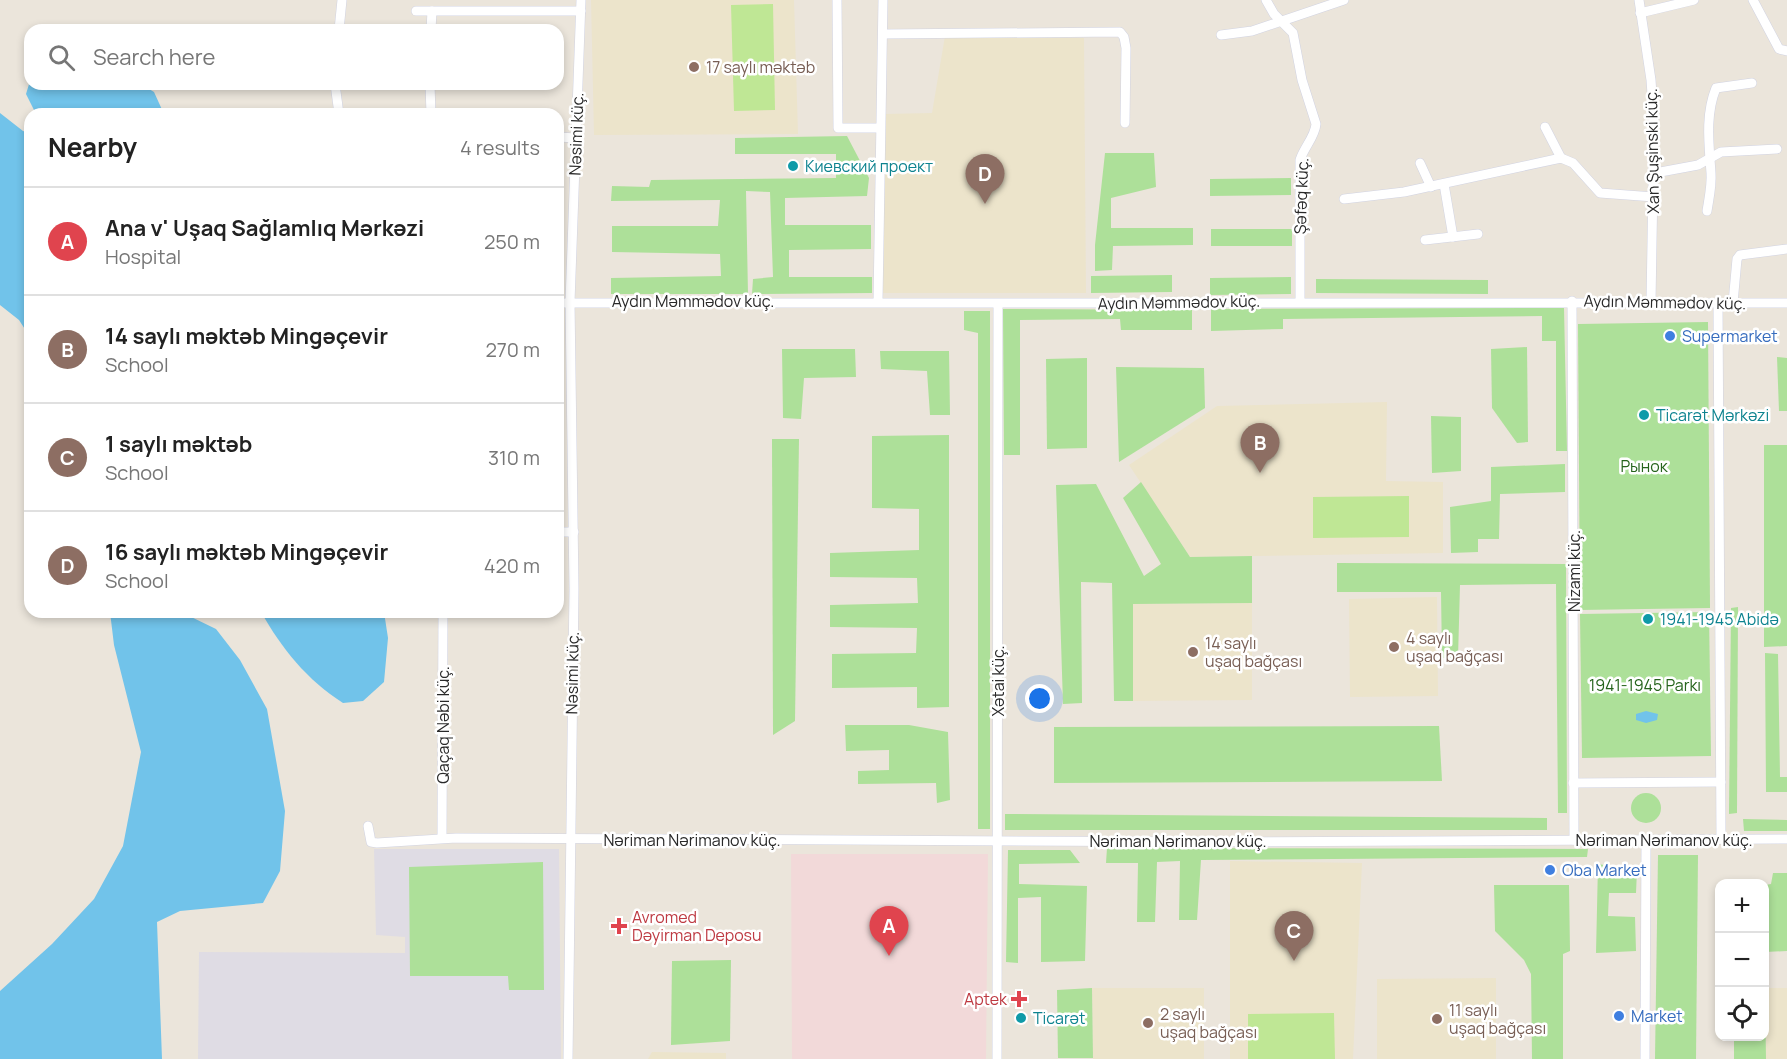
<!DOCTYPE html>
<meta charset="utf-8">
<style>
:root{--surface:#fff;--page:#f6f6f6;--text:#222;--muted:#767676;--line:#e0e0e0;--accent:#111827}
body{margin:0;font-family:Manrope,sans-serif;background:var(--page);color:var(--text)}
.controls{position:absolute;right:18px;bottom:18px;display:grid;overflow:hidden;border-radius:12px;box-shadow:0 3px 9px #0003}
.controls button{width:54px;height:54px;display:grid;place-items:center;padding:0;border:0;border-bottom:2px solid var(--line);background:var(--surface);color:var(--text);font:30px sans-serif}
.you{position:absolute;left:1040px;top:699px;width:21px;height:21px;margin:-15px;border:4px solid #fff;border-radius:50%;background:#1a73e8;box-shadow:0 0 0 9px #1a73e833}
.badge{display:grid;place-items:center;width:39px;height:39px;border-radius:50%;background:var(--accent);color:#fff;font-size:20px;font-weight:700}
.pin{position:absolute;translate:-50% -50px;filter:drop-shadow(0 2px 3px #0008)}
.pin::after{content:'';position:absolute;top:32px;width:21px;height:18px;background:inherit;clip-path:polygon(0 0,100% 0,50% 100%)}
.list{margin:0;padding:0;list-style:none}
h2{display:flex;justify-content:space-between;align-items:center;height:78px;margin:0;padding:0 24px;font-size:26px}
h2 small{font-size:20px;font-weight:400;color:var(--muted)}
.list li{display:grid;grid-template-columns:39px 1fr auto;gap:18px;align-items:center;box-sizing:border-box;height:108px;padding:0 24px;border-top:2px solid var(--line)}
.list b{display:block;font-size:22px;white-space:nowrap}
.list p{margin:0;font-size:20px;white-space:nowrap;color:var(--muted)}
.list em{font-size:20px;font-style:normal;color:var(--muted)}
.icon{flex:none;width:33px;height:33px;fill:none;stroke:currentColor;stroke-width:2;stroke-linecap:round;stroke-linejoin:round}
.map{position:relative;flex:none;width:1787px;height:1059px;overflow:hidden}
.search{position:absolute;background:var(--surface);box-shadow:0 3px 9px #0003;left:24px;top:24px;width:540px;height:66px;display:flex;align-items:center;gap:15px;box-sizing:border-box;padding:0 21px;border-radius:18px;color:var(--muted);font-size:22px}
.panel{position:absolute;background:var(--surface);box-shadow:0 3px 9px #0003;left:24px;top:108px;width:540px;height:510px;border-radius:18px}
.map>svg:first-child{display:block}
.industrial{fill:#dfdce4}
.education{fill:#ece4cb}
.medical{fill:#f2d9d9}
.green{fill:#ade099}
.pitch{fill:#bfe795}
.water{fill:#71c3ea}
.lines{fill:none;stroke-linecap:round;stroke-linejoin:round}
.minor-casing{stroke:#d1d3e2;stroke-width:10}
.minor{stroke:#fff;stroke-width:9}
.education-dot{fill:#8d6e63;stroke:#fff;stroke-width:2}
.culture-dot{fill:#0f9aa8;stroke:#fff;stroke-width:2}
.shop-dot{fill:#3f7fe0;stroke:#fff;stroke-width:2}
.health-dot{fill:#e0444e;stroke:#fff;stroke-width:2}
.labels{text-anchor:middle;stroke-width:5;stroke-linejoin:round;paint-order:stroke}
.education-label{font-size:16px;fill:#785e54;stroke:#fff;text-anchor:start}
.street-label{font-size:16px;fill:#292929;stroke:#fff}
.culture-label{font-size:16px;fill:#0d838f;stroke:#fff;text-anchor:start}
.shop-label{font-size:16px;fill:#366cbe;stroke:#fff;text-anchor:start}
.park-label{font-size:16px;fill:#26641c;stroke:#fff}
.health-label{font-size:16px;fill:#be3a42;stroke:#fff;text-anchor:start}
</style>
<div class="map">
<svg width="1787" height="1059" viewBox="0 0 1787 1059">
<rect width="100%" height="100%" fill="#ebe5db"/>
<polygon class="industrial" points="374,849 559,849 561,1059 198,1059 199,952 405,953 405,937 376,935"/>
<g class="education">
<polygon points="591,0 794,0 798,134 594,135"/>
<polygon points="945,36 1084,38 1086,293 883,293 885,114 932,113"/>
<polygon points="1387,402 1386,481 1443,482 1443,553 1190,557 1129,465 1217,406"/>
<polygon points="1437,597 1438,696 1350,697 1349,599"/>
<polygon points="1252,603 1252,700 1133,701 1133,604"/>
<polygon points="1230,861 1362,863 1353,1059 1230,1059"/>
<polygon points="1496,978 1496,1059 1377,1059 1377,979"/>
<polygon points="1092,988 1204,988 1204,1059 1093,1059"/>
<rect x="1766" y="988" width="21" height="71"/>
<polygon points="652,1052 726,1053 726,1059 648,1059"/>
</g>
<polygon class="medical" points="791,854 988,854 986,1059 792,1059"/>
<g class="green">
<polygon points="847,136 869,178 867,196 785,198 785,225 871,225 871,249 789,250 789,277 872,277 872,293 752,294 753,279 773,277 770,192 746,191 748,294 611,294 611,278 721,276 720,254 612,252 612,226 718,226 720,200 611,201 612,186 649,187 651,180 836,178 836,154 735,154 735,138"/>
<polygon points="1105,153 1154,153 1156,187 1111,198 1111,228 1193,228 1193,245 1113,246 1112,270 1095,271 1095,245"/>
<polygon points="1291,178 1291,195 1210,196 1210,179"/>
<rect x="1211" y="229" width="81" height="17"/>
<polygon points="1172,275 1172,292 1091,293 1091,276"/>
<polygon points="1291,277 1291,294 1210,295 1210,278"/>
<polygon points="1316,279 1488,280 1488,294 1316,293"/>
<polygon points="1564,308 1567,451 1556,451 1556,341 1542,341 1542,316 1283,319 1283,329 1211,331 1211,309"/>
<polygon points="1003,309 1192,310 1192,330 1121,330 1120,319 1020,320 1020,455 1004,455"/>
<polygon points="964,311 990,311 990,829 978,829 978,333 964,330"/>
<polygon points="1708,322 1710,608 1580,610 1578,324"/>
<polygon points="1527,347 1528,442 1517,443 1492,408 1491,349"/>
<polygon points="782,349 855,349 856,377 804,378 801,419 783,418"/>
<polygon points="880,351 949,351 950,415 930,415 927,371 881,369"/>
<polygon points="1777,357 1787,358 1787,411 1779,411"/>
<polygon points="1087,358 1087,448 1047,449 1046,359"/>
<polygon points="1116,367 1204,368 1205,408 1119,462"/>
<polygon points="1431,416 1461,417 1461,471 1432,473"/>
<polygon points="949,435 949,707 917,708 917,687 832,688 832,654 916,653 917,628 830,627 830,605 918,603 917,578 830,577 830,553 919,550 919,509 872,508 872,436"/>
<polygon points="772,439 799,439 795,721 773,735"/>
<polygon points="1764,445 1787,445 1787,646 1764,647"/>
<polygon points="1565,464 1565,492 1500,494 1499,539 1478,539 1478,552 1451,553 1450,507 1491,501 1491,467"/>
<polygon points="1141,482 1190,557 1252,556 1252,603 1133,604 1133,701 1114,701 1112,583 1081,582 1082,703 1063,704 1056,485 1096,484 1144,576 1161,564 1123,498"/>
<polygon points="1337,563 1566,564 1567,813 1558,813 1556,584 1460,585 1458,658 1442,658 1441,592 1337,592"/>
<polygon points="1738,607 1737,813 1729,814 1731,608"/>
<polygon points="1709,612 1711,756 1582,758 1580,614"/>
<polygon points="1765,653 1778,654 1780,777 1787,777 1787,792 1766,792"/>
<polygon points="845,725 909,725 948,732 950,800 937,803 936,783 858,784 858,771 889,770 889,750 846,751"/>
<polygon points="1439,726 1442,781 1054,783 1054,727"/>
<circle cx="1646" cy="808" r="15"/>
<polygon points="1005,814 1547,818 1547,830 1005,830"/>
<polygon points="1743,819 1787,820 1787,831 1744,831"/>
<polygon points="1107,848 1588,849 1587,857 1201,860 1197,920 1179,920 1180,861 1157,862 1155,922 1137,922 1138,863 1106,863"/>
<polygon points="1008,850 1070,850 1080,863 1019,864 1019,884 1087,886 1085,961 1041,962 1041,897 1018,898 1018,963 1006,962"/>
<polygon points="1658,855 1698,855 1696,1059 1655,1059"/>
<polygon points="543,862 544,990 509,990 508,976 410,976 409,867"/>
<polygon points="1598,864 1637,870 1636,893 1609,893 1608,916 1635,917 1636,951 1596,953"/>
<polygon points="1773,873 1787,873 1787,951 1765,952 1765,885 1771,884"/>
<polygon points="1494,885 1569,885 1570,951 1563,954 1563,1059 1532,1059 1531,974 1524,960 1495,931"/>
<polygon points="731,960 730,1041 671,1045 672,961"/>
<polygon points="1092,988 1093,1058 1058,1058 1057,990"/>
<polygon points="1765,988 1766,1059 1734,1059 1734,1037 1764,1036"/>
</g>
<g class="pitch">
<polygon points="773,4 775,110 734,111 731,5"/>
<polygon points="1409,496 1409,537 1313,538 1313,497"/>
<polygon points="1334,1013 1335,1059 1248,1059 1248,1014"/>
</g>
<g class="water">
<polygon points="30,81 30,84 141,84 154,92 164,114 36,114 26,94"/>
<polygon points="0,113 23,131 30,133 30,337 19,320 0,305"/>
<polygon points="110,612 181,612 216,629 240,660 267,709 285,811 280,871 263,903 180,911 157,922 162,1059 0,1059 0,991 52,944 94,899 123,846 141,752 114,645"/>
<path d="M261 612H384L388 638 384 682 363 701 343 703C307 680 282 649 261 612Z"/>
<polygon points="1646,711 1658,714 1657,720 1646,723 1636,720 1636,714"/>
</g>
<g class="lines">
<g class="minor-casing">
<g id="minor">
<polyline points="837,0 838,128 879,128"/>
<path d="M1266 0 1274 14 1293 33 1302 80 1316 124C1315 137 1304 147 1300 160V301"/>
<polyline points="1639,0 1651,80 1654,123 1651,302"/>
<polyline points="1753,0 1779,49 1787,51"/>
<polyline points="416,11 581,11"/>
<polyline points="1640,13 1694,0"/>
<polyline points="339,30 342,0"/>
<polyline points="431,30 432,11"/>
<polyline points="883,34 1120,32 1124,37 1126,48 1125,123"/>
<polyline points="1221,35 1252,31 1344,0"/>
<polyline points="335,84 339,114"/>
<polyline points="430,84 431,114"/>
<polyline points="1545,127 1561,158"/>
<polyline points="558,137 576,138"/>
<polyline points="1420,163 1431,187"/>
<polyline points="1655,173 1698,165 1721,152 1777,149"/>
<polyline points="1444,184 1453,237"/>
<polyline points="1344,199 1404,192 1561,158 1573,163 1600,193 1654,197"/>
<path d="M1707 211C1709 198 1712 185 1711 173 1709 144 1705 115 1716 88L1752 83"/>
<polyline points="1425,240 1478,234"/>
<polyline points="878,301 883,0"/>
<polyline points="1572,301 1574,840"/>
<polyline points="558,303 1787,303"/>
<polyline points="1718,303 1721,839"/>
<polyline points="1733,303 1737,259 1740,255 1787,249"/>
<polyline points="558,532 574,532"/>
<polyline points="1573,783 1721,782"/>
<polyline points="368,826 371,842 377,843 456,838 1224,842 1787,839"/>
<polyline points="442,838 443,612"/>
<polyline points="568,1059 574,589 570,302 581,0"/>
<polyline points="997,1059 998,304"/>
<polyline points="1645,1059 1646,840"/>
</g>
</g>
<use href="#minor" class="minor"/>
</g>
<g class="education-dot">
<circle cx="694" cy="67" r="6"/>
<circle cx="1394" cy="647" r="6"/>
<circle cx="1193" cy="652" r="6"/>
<circle cx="1437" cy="1019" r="6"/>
<circle cx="1148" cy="1023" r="6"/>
</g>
<g class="culture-dot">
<circle cx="793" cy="166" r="6"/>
<circle cx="1644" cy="415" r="6"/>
<circle cx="1648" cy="619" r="6"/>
<circle cx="1021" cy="1018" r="6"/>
</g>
<g class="shop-dot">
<circle cx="1670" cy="336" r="6"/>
<circle cx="1550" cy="870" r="6"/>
<circle cx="1619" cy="1016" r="6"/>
</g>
<g class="health-dot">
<path d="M616 917h6v6h6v6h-6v6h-6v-6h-6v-6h6z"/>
<path d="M1016 990h6v6h6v6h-6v6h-6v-6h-6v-6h6z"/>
</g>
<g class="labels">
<g class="education-label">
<text x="706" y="73">17 saylı məktəb</text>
<text x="1406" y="644">4 saylı<tspan x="1406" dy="18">uşaq bağçası</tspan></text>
<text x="1205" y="649">14 saylı<tspan x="1205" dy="18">uşaq bağçası</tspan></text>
<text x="1449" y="1016">11 saylı<tspan x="1449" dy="18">uşaq bağçası</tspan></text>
<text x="1160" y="1020">2 saylı<tspan x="1160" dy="18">uşaq bağçası</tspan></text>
</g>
<g class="street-label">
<text transform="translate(576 134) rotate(-88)" y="6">Nəsimi küç.</text>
<text transform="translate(1652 151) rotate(-91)" y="6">Xan Şuşinski küç.</text>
<text transform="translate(1301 196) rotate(-88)" y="6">Şəfəq küç.</text>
<text x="693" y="307">Aydın Məmmədov küç.</text>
<text transform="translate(1179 302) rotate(-1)" y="6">Aydın Məmmədov küç.</text>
<text transform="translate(1665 302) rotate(1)" y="6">Aydın Məmmədov küç.</text>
<text transform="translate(1574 571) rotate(-90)" y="6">Nizami küç.</text>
<text transform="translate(572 673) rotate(-89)" y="6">Nəsimi küç.</text>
<text transform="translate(998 681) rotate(-90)" y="6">Xətai küç.</text>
<text transform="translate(443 725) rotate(-90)" y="6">Qaçaq Nəbi küç.</text>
<text x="692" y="846">Nəriman Nərimanov küç.</text>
<text x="1664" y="846">Nəriman Nərimanov küç.</text>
<text x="1178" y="847">Nəriman Nərimanov küç.</text>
</g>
<g class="culture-label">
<text x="805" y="172">Киевский проект</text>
<text x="1656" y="421">Ticarət Mərkəzi</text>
<text x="1660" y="625">1941-1945 Abidə</text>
<text x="1033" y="1024">Ticarət</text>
</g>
<g class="shop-label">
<text x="1682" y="342">Supermarket</text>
<text x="1562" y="876">Oba Market</text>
<text x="1631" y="1022">Market</text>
</g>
<g class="park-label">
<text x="1644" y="472">Рынок</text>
<text x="1645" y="691">1941-1945 Parkı</text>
</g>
<g class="health-label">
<text x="632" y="923">Avromed<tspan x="632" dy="18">Dəyirman Deposu</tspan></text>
<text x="1007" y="1005" text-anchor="end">Aptek</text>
</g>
</g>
</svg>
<div class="controls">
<button>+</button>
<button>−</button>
<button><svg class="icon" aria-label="locate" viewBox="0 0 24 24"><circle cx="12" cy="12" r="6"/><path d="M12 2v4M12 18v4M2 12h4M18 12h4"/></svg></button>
</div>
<div class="you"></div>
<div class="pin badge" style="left:889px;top:956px;background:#e0444e">A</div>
<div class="pin badge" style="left:1260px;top:473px;background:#8d6e63">B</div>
<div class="pin badge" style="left:1294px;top:961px;background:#8d6e63">C</div>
<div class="pin badge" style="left:985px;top:204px;background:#8d6e63">D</div>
<div class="search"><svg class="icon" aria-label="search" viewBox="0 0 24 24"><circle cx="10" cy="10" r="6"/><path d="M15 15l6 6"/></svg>Search here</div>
<section class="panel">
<h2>Nearby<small>4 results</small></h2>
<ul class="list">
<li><span class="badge" style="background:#e0444e">A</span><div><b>Ana v' Uşaq Sağlamlıq Mərkəzi</b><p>Hospital</p></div><em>250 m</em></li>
<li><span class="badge" style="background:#8d6e63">B</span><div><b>14 saylı məktəb Mingəçevir</b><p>School</p></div><em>270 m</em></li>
<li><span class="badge" style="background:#8d6e63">C</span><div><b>1 saylı məktəb</b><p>School</p></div><em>310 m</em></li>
<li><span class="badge" style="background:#8d6e63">D</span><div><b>16 saylı məktəb Mingəçevir</b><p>School</p></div><em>420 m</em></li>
</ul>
</section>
</div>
